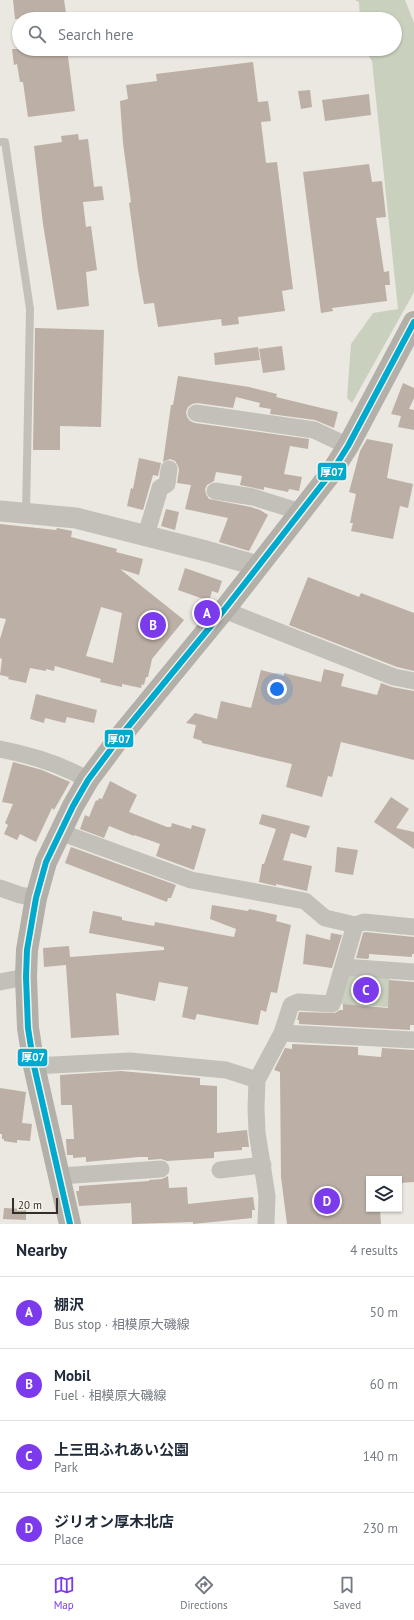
<!DOCTYPE html>
<meta charset="utf-8">
<style>
:root{--surface:#fff;--page:#f6f6f7;--text:#1f2937;--muted:#747a83;--line:#e0e1e3;--accent:#7c3aed}
body{margin:0;font-family:"PT Sans","Noto Sans JP",sans-serif;background:var(--page);color:var(--text)}
.controls{position:absolute;right:12px;bottom:12px;display:grid;overflow:hidden;border-radius:0px;box-shadow:0 1px 3px #0004}
.controls button{width:36px;height:36px;display:grid;place-items:center;padding:0;border:0;border-bottom:1px solid var(--line);background:var(--surface);color:var(--text);font:20px sans-serif}
.scale{position:absolute;left:12px;bottom:10px;width:46px;box-sizing:border-box;padding-left:4px;border:2px solid #342e29;border-top:0;font-size:11px;line-height:14px;white-space:nowrap;color:#342e29;-webkit-text-stroke:3px #f7f3e9;paint-order:stroke}
.you{position:absolute;left:277px;top:689px;width:14px;height:14px;margin:-10px;border:3px solid #fff;border-radius:50%;background:#1a73e8;box-shadow:0 0 0 6px #1a73e833}
.badge{display:grid;place-items:center;width:26px;height:26px;border-radius:50%;background:var(--accent);color:#fff;font-size:13px;font-weight:700}
.pin{position:absolute;translate:-50% -50%;border:2px solid #fff;box-shadow:0 1px 4px #0006}
.list{margin:0;padding:0;list-style:none}
h2{display:flex;justify-content:space-between;align-items:center;height:52px;margin:0;padding:0 16px;font-size:17px}
h2 small{font-size:13px;font-weight:400;color:var(--muted)}
.list li{display:grid;grid-template-columns:26px 1fr auto;gap:12px;align-items:center;box-sizing:border-box;height:72px;padding:0 16px;border-top:1px solid var(--line)}
.list b{display:block;font-size:15px;white-space:nowrap}
.list p{margin:0;font-size:13px;white-space:nowrap;color:var(--muted)}
.list em{font-size:13px;font-style:normal;color:var(--muted)}
.icon{flex:none;width:22px;height:22px;fill:none;stroke:currentColor;stroke-width:2;stroke-linecap:round;stroke-linejoin:round}
.map{position:relative;flex:none;width:414px;height:1224px;overflow:hidden}
.search{position:absolute;background:var(--surface);box-shadow:0 1px 3px #0004;left:12px;right:12px;top:12px;height:44px;display:flex;align-items:center;gap:10px;box-sizing:border-box;padding:0 14px;border-radius:22px;color:var(--muted);font-size:15px}
.sheet{height:340px;background:var(--surface)}
nav{display:flex;justify-content:space-around;align-items:center;box-sizing:border-box;height:56px;border-top:1px solid var(--line);background:var(--surface);font-size:11px;color:var(--muted)}
nav a{display:grid;justify-items:center;gap:2px}
nav .on{color:var(--accent)}
.map>svg:first-child{display:block}
.green{fill:#c9d0bd}
.building{fill:#bcafa5;fill-rule:evenodd}
.lines{fill:none;stroke-linecap:round;stroke-linejoin:round}
.service{stroke:#c3c0ba;stroke-width:8}
.minor{stroke:#c3c0ba;stroke-width:17}
.tertiary{stroke:#c3c0ba;stroke-width:21}
.primary{stroke:#b3afa9;stroke-width:22}
.bus-1-casing{stroke:#f7f3e9;stroke-width:9}
.bus-1{stroke:#00a9ce;stroke-width:6}
.line-badge{stroke:#f7f3e9;stroke-width:1.5}
.badge-label{font-size:11px;text-anchor:middle;font-weight:bold;fill:#fff}
</style>
<div class="map">
<svg width="414" height="1224" viewBox="0 0 414 1224">
<rect width="100%" height="100%" fill="#ebe8e1"/>
<g class="green">
<polygon points="355,0 405,0 414,23 414,292 352,403 347,398 351,344 373,313 398,309 372,61 364,49 395,49 395,19 360,19 359,2"/>
<polygon points="352,972 390,974 389,1007 339,1004 346,976"/>
</g>
<g class="building">
<polygon points="13,0 64,0 67,19 15,19"/>
<polygon points="12,49 67,49 75,111 28,117 23,82 20,82 17,64 14,65"/>
<polygon points="253,62 258,102 268,101 271,121 261,122 266,163 277,162 293,289 282,291 285,311 238,317 239,324 222,326 221,319 158,327 154,303 144,304 138,270 129,203 131,202 123,143 120,101 128,99 126,85 157,81 156,74"/>
<polygon points="310,90 312,107 301,109 298,91"/>
<polygon points="369,94 371,115 325,121 322,100"/>
<polygon points="78,134 79,140 88,139 94,187 102,186 104,200 83,202 86,227 91,226 97,270 86,272 89,306 57,310 43,224 34,146 62,142 61,136"/>
<polygon points="369,164 372,182 382,181 386,217 376,218 384,272 389,271 390,285 385,285 387,301 332,308 333,311 321,313 303,172"/>
<polygon points="35,328 104,330 101,427 60,426 60,450 33,450"/>
<polygon points="282,346 285,370 263,373 259,349"/>
<polygon points="258,347 260,360 215,365 214,353"/>
<polygon points="178,376 249,387 277,394 276,397 338,412 334,428 315,420 270,414 271,409 259,407 260,403 236,397 233,408 197,403 192,404 188,407 186,412 187,417 190,421 195,423 309,439 308,449 290,446 284,474 302,477 299,491 289,489 288,492 264,487 264,490 240,485 242,476 216,472 214,481 207,485 205,489 206,494 209,499 251,507 260,510 268,515 249,551 219,542 228,518 185,509 191,485 177,483 179,470 178,466 175,461 170,459 163,462 171,405 173,405"/>
<polygon points="403,383 414,388 414,398 409,409 414,410 414,430 398,427 401,416 391,414"/>
<polygon points="367,439 393,444 387,478 413,484 408,508 400,506 393,539 351,531 353,523 350,523 356,494 349,492 360,451"/>
<polygon points="139,458 161,463 158,476 153,475 143,510 127,506 131,488 133,489"/>
<polygon points="166,509 179,512 175,530 161,526"/>
<path d="M0 524 56 530 57 528 72 531 71 537 117 549 116 552 143 559 139 575 120 569 184 620 152 659 148 677H146L144 685 142 684 141 688 122 684V687L100 682 101 679 55 666 54 671 46 669V671L30 668 26 683 8 679 9 677 0 675 2 659 0 658V639L6 619 0 618ZM101 607 122 613 113 663 86 656Z"/>
<polygon points="185,568 222,581 218,593 212,591 209,601 178,590"/>
<polygon points="308,577 359,597 361,593 414,613 414,671 397,667 289,625"/>
<polygon points="324,669 344,674 341,686 377,695 381,683 392,687 414,691 414,760 341,742 332,777 328,776 322,797 286,787 292,764 202,743 202,741 193,738 196,725 186,723 195,713 217,719 221,701 251,708 261,670 284,676 284,673 321,682"/>
<polygon points="36,694 97,710 94,723 67,717 65,723 45,718 44,723 30,719"/>
<polygon points="13,762 42,770 70,782 54,810 52,808 36,842 20,834 17,840 4,834 8,825 5,823 13,804 2,802"/>
<polygon points="110,781 137,795 129,812 167,827 171,827 172,823 191,829 192,825 206,829 194,870 156,856 160,844 149,840 134,835 134,836 109,826 104,838 80,829 85,815 89,817 96,800 98,801 99,798 102,799"/>
<polygon points="391,797 409,809 396,828 414,832 414,849 374,822"/>
<polygon points="262,814 310,826 306,838 291,833 283,860 312,866 307,891 276,884 276,886 259,882 262,864 264,864 276,829 259,824"/>
<polygon points="71,847 176,885 171,898 168,898 167,902 65,863"/>
<polygon points="337,847 358,850 353,875 335,872"/>
<polygon points="212,905 248,911 249,909 277,915 276,921 291,925 277,993 271,992 266,1012 261,1010 258,1025 197,1014 195,1020 182,1017 188,987 159,982 155,1001 116,993 119,1035 71,1038 66,965 44,967 43,948 69,946 70,957 164,950 164,947 89,933 93,911 122,917 122,920 154,926 155,922 234,937 236,929 210,919"/>
<polygon points="365,932 414,937 414,954 412,954 412,957 369,954 369,958 367,959 356,958 363,933"/>
<polygon points="331,933 342,935 332,968 303,964 306,934 330,940"/>
<polygon points="389,980 414,982 414,1025 410,1025 410,1030 299,1024 299,1020 297,1020 299,1012 335,1013 340,1010 343,1010 343,1004 388,1008"/>
<polygon points="292,1044 358,1047 358,1055 381,1057 382,1048 414,1050 414,1182 399,1183 399,1179 369,1179 369,1209 380,1209 381,1224 287,1224 281,1177 280,1072 274,1070 285,1048 292,1049"/>
<polygon points="121,1071 200,1078 200,1085 217,1086 217,1133 247,1130 249,1147 242,1147 242,1150 214,1152 214,1158 167,1161 161,1159 148,1160 148,1157 139,1157 86,1162 86,1157 73,1158 73,1155 67,1155 66,1139 74,1139 72,1105 61,1105 60,1075"/>
<polygon points="0,1088 26,1092 22,1123 32,1124 30,1141 17,1140 17,1143 4,1141 4,1139 2,1139 2,1134 0,1134"/>
<polygon points="168,1176 169,1188 187,1187 188,1204 253,1197 255,1210 252,1210 252,1218 193,1224 193,1222 132,1224 131,1203 79,1206 76,1191 79,1191 79,1186 149,1181 149,1180 162,1179"/>
<polygon points="4,1208 26,1209 26,1220 3,1219"/>
</g>
<g class="lines">
<polyline class="service" points="0,142 5,142 30,309 26,513"/>
<g class="minor">
<polyline points="196,413 314,430 348,446"/>
<polyline points="215,491 253,497 301,512"/>
<polyline points="146,535 160,488 167,484 169,469"/>
<polyline points="224,610 394,677 414,681"/>
<path d="M0 749C31 755 61 764 88 780"/>
<polyline points="60,832 191,880 305,901 325,918 355,925 364,922 414,927"/>
<polyline points="0,888 20,895 36,898"/>
<polyline points="343,967 414,972"/>
<polyline points="0,982 26,977"/>
<polyline points="282,1033 414,1040"/>
<polyline points="34,1066 130,1061 226,1070 257,1080"/>
<polyline points="220,1170 263,1165"/>
<polyline points="60,1176 161,1169"/>
<polyline points="266,1224 267,1196 257,1132 256,1108 257,1080 282,1033 291,1005 298,1002 332,1004 355,925"/>
</g>
<polyline class="tertiary" points="0,511 76,518 206,551 258,566"/>
<polyline class="primary" points="70,1224 34,1066 28,1028 26,977 27,950 36,898 46,862 73,806 88,780 123,733 224,610 331,473 348,446 414,322"/>
<g class="bus-1-casing">
<polyline id="bus-1" points="70,1224 34,1066 28,1028 26,977 27,950 36,898 46,862 73,806 88,780 123,733 224,610 331,473 348,446 414,322"/>
</g>
<use href="#bus-1" class="bus-1"/>
</g>
<g class="line-badge">
<rect x="317" y="462" width="30" height="19" rx="4" fill="#00a9ce"/>
<rect x="104" y="729" width="30" height="19" rx="4" fill="#00a9ce"/>
<rect x="17" y="1048" width="31" height="19" rx="4" fill="#00a9ce"/>
</g>
<g class="badge-label">
<text x="332" y="476">厚07</text>
<text x="119" y="743">厚07</text>
<text x="33" y="1061">厚07</text>
</g>
</svg>
<div class="controls">
<button><svg class="icon" aria-label="layers" viewBox="0 0 24 24"><path d="M12 4l9 5-9 5-9-5zM3 14l9 5 9-5"/></svg></button>
</div>
<div class="scale">20 m</div>
<div class="you"></div>
<div class="pin badge" style="left:207px;top:613px">A</div>
<div class="pin badge" style="left:153px;top:625px">B</div>
<div class="pin badge" style="left:366px;top:990px">C</div>
<div class="pin badge" style="left:327px;top:1201px">D</div>
<div class="search"><svg class="icon" aria-label="search" viewBox="0 0 24 24"><circle cx="10" cy="10" r="6"/><path d="M15 15l6 6"/></svg>Search here</div>
</div>
<section class="sheet">
<h2>Nearby<small>4 results</small></h2>
<ul class="list">
<li><span class="badge">A</span><div><b>棚沢</b><p>Bus stop · 相模原大磯線</p></div><em>50 m</em></li>
<li><span class="badge">B</span><div><b>Mobil</b><p>Fuel · 相模原大磯線</p></div><em>60 m</em></li>
<li><span class="badge">C</span><div><b>上三田ふれあい公園</b><p>Park</p></div><em>140 m</em></li>
<li><span class="badge">D</span><div><b>ジリオン厚木北店</b><p>Place</p></div><em>230 m</em></li>
</ul>
</section>
<nav>
<a class="on"><svg class="icon" aria-label="map" viewBox="0 0 24 24"><path d="M3 6l6-2 6 2 6-2v14l-6 2-6-2-6 2zM9 4v14M15 6v14"/></svg>Map</a>
<a><svg class="icon" aria-label="directions" viewBox="0 0 24 24"><path d="M12 3l9 9-9 9-9-9zM9 14v-3h6M13 9l2 2-2 2"/></svg>Directions</a>
<a><svg class="icon" aria-label="saved" viewBox="0 0 24 24"><path d="M7 4h10v16l-5-4-5 4z"/></svg>Saved</a>
</nav>
